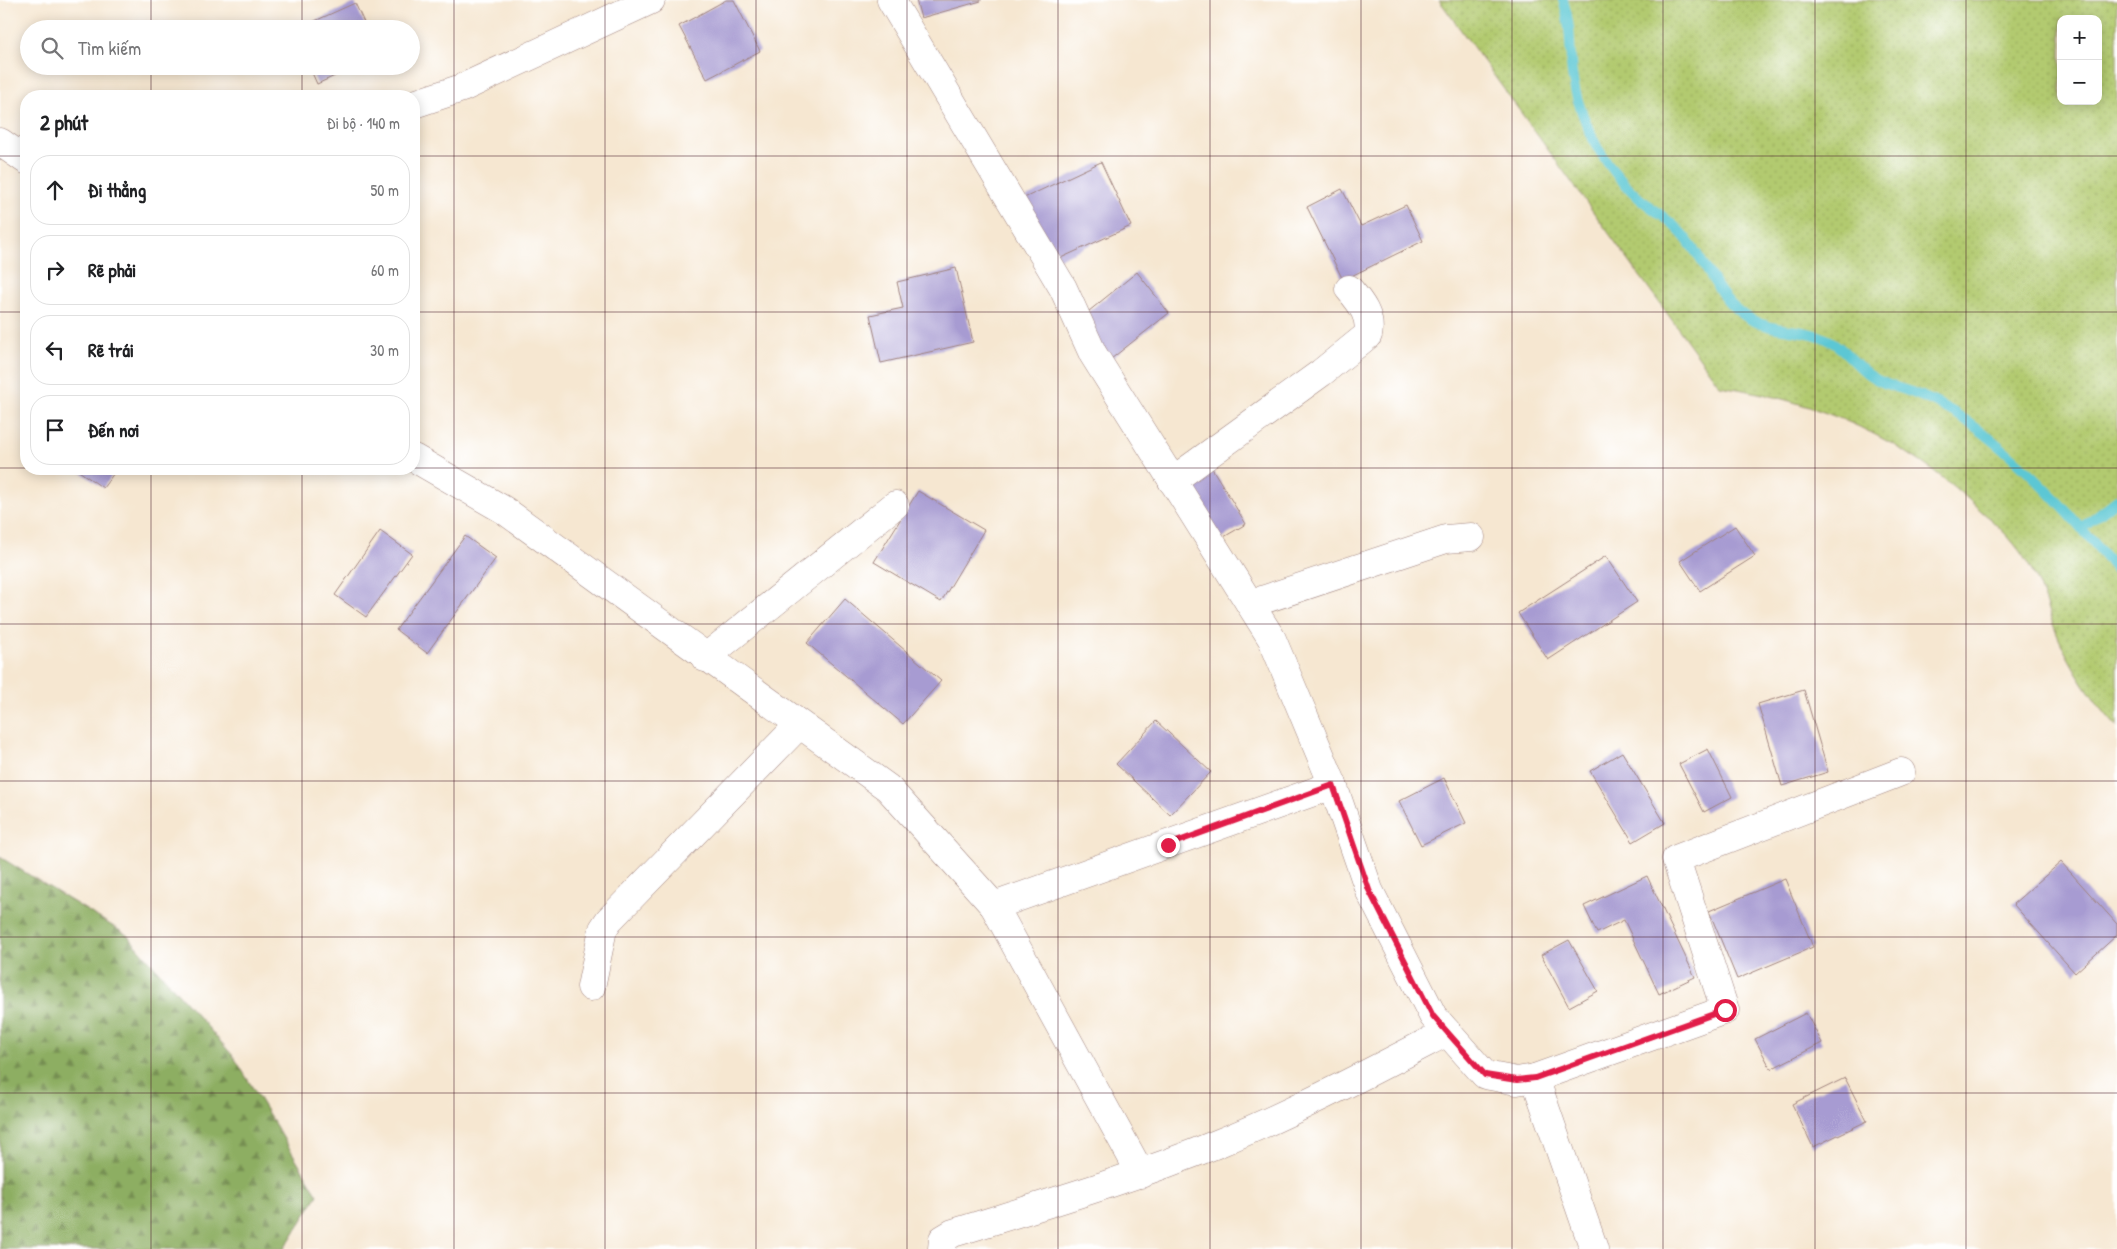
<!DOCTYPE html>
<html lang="vi">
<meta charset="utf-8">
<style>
:root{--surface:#fff;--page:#f6f6f6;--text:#202124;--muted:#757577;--line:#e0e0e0}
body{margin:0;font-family:"Patrick Hand",sans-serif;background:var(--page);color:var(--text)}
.controls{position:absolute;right:15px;top:15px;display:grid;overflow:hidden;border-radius:10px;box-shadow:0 2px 12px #0003}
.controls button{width:45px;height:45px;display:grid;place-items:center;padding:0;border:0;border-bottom:1px solid var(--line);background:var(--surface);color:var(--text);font:25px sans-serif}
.stop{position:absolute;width:15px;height:15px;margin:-11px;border:4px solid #e11d48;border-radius:50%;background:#fff}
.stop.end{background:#e11d48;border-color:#fff;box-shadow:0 1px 5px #0008}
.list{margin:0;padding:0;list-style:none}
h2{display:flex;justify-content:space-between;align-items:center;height:65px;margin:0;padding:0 20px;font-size:21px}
h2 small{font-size:16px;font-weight:400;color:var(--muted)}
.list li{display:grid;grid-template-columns:32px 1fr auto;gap:15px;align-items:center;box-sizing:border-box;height:70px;margin:0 10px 10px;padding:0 10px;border:1px solid var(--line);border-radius:20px}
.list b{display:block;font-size:19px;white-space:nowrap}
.list em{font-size:16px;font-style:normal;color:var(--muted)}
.icon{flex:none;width:28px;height:28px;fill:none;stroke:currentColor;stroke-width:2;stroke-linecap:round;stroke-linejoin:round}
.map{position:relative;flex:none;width:2117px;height:1249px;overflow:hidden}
.search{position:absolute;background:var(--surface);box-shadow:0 2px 12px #0003;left:20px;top:20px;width:400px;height:55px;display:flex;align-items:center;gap:12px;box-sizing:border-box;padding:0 18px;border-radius:28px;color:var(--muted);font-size:19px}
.panel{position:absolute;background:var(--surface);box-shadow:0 2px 12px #0003;left:20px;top:90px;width:400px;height:385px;border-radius:20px}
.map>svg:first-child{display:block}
.grass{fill:url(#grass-dots);stroke:#7e744d;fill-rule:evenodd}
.forest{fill:url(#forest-firs);stroke:#6c6646}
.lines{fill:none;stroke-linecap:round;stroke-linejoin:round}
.stream{stroke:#5cc7d4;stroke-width:10}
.building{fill:#a79bd2}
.minor-casing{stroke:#a0837e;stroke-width:29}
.minor{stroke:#fff;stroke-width:28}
.route{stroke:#e11d48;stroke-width:6}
.grid{fill:none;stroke:#4a1f2b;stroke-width:1;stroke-opacity:0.55}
</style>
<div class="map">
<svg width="2117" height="1249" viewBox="0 0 2117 1249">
<defs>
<pattern id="grass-dots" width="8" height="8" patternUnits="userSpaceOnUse" patternTransform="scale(1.25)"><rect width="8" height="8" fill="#b2ca6f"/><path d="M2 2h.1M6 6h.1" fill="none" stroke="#9bad60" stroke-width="1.8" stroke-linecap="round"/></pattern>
<pattern id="forest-firs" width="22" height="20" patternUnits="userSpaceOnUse" patternTransform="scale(1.25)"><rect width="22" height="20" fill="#8dae62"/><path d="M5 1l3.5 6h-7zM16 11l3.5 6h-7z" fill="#758d51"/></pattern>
</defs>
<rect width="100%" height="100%" fill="#fff"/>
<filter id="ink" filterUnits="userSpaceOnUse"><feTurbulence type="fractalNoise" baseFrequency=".02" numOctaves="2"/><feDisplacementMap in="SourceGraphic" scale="10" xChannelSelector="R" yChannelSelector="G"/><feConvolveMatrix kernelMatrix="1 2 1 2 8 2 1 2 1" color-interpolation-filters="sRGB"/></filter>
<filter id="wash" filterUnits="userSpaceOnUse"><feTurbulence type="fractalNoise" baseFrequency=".0096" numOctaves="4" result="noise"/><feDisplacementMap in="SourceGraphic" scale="20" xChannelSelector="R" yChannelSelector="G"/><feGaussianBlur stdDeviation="1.12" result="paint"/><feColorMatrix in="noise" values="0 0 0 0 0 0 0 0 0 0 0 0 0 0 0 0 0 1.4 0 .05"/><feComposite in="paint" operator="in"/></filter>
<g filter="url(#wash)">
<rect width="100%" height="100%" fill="#f6e7d1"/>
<path class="grass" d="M1439 0H2117V727C2094 702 2073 670 2059 639 2047 611 2040 581 2023 556 2011 538 1995 523 1979 509 1905 439 1820 401 1720 386ZM2061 19H2098V101H2061Z"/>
<polygon class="forest" points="0,857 127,935 234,1057 318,1195 284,1249 0,1249"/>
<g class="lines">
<g class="stream">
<path d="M1563 0C1570 21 1570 40 1571 62 1572 91 1584 121 1597 147 1608 165 1624 185 1640 199 1658 213 1677 225 1690 244 1710 270 1720 303 1750 319 1776 333 1794 327 1819 336 1841 343 1851 361 1868 374 1881 384 1896 387 1911 392 1929 399 1948 408 1964 419 2024 460 2071 515 2117 570"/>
<polyline points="2081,528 2117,500"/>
</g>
</g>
<g id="blocks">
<g class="building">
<polygon points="726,0 734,0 760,51 707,79 679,26"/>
<polygon points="916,0 981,0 981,1 921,18"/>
<polygon points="355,3 367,29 297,29"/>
<polygon points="309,66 357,66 317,84"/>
<polygon points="1101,162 1131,226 1052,262 1022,199"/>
<polygon points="1342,189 1361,226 1406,205 1423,241 1343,280 1307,207"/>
<polygon points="956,268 973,342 881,363 870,315 903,308 897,282"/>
<polygon points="1137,272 1169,313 1111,359 1078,320"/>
<polygon points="1210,465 1246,524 1217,541 1182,482"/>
<polygon points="76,469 117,469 103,488"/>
<polygon points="918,491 984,530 941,602 874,562"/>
<polygon points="1735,526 1755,556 1700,591 1680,561"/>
<polygon points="380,531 412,554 366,617 335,595"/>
<polygon points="465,536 496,558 427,653 396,630"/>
<polygon points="1606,556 1637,602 1548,660 1518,613"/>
<polygon points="845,599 941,681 903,724 807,643"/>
<polygon points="1804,690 1828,772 1782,786 1758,704"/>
<polygon points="1156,721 1211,772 1170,815 1116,764"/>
<polygon points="1708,749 1732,797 1704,812 1679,764"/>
<polygon points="1622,752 1665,823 1633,842 1590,771"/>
<polygon points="1444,778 1466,823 1421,845 1399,801"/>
<polygon points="2061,862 2117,924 2117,935 2075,973 2013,904"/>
<polygon points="1647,876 1695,977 1659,994 1624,920 1597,933 1584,906"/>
<polygon points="1785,879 1813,947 1737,979 1709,911"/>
<polygon points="1569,940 1598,991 1569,1007 1541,955"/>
<polygon points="1806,1013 1822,1043 1771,1069 1755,1039"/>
<polygon points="1845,1078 1867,1121 1813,1147 1792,1104"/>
</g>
</g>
</g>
<g filter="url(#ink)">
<use href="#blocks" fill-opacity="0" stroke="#a0837e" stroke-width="1"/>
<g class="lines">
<g class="minor-casing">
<g id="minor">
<polyline points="891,0 1063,288 1093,354 1272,639 1333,785"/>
<polyline points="414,104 462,88 651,0"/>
<polyline points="0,142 26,160"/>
<polyline points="414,458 504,510 888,788 994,906 1141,1174"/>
<path d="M1172 481 1321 373 1368 335C1372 317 1361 303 1349 289"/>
<polyline points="1250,604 1446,539 1471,537"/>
<polyline points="705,658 895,505"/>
<polyline points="994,906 1333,785 1369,890 1433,1016 1485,1075 1517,1081 1535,1078 1725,1010 1676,859 1901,772"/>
<polyline points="591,987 603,929 609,920 799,725"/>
<polyline points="1535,1078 1594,1249"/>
<path d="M942 1249 943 1239 953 1233C1043 1205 1132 1179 1219 1143 1297 1111 1372 1071 1447 1032"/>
</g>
</g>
<use href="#minor" class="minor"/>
</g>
</g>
<g class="lines" filter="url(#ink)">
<polyline class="route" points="1168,845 1333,785 1369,890 1433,1016 1485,1075 1517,1080 1535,1078 1725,1010"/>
</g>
<path class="grid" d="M151 0V29M302 0V29M454 0V1249M605 0V1249M756 0V1249M907 0V1249M1058 0V1249M1210 0V1249M1361 0V1249M1512 0V1249M1663 0V1249M1815 0V1249M1966 0V1249M151 66V96M302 66V96M0 156H26M414 156H2117M0 312H26M414 312H2117M0 468H26M414 468H2117M151 469V1249M302 469V1249M0 624H2117M0 781H2117M0 937H2117M0 1093H2117"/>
</svg>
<div class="controls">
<button>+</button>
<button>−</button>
</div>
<div class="stop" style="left:1725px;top:1010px"></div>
<div class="stop end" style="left:1168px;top:845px"></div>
<div class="search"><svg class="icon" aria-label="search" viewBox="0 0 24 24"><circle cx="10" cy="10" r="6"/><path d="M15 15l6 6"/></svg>Tìm kiếm</div>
<section class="panel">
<h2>2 phút<small>Đi bộ · 140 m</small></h2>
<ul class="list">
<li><svg class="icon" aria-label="ahead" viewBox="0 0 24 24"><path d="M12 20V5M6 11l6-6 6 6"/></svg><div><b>Đi thẳng</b></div><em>50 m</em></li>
<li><svg class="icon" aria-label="right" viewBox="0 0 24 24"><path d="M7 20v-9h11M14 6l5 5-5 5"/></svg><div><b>Rẽ phải</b></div><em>60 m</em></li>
<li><svg class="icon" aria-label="left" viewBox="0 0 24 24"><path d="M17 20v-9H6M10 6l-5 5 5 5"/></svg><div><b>Rẽ trái</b></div><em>30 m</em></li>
<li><svg class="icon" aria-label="arrive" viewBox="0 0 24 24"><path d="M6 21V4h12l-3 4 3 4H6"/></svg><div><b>Đến nơi</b></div></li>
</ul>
</section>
</div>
